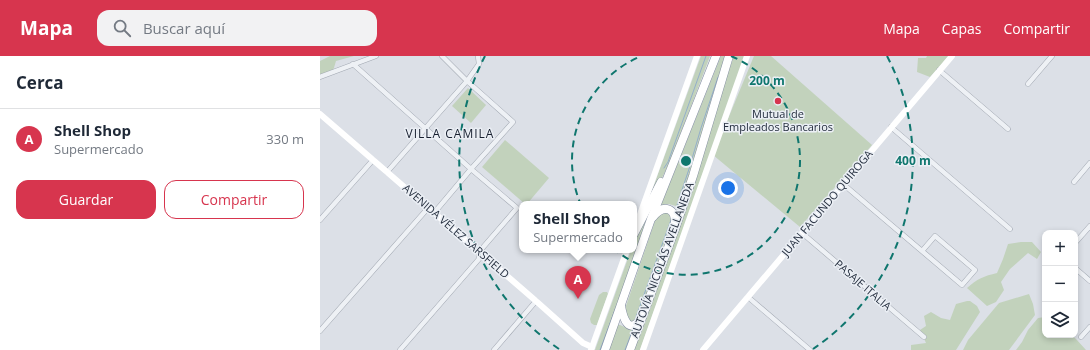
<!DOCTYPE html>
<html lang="es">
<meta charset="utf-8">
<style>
:root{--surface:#fff;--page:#f2f2f3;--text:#1f2937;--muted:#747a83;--line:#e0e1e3;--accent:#d7354e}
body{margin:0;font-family:"Open Sans",sans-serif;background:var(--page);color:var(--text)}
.controls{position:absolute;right:12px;bottom:12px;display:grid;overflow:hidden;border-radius:8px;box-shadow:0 2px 6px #0003}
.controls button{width:36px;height:36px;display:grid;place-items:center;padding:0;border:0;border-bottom:1px solid var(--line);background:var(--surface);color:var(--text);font:20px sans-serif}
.you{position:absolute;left:408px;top:132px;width:14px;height:14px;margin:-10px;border:3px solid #fff;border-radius:50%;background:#1a73e8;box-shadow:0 0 0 6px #1a73e833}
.badge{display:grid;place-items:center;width:26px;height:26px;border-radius:50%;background:var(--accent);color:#fff;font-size:13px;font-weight:700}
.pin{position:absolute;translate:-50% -33px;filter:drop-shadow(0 1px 2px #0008)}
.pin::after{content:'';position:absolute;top:21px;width:14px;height:12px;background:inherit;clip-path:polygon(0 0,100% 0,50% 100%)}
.popup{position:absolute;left:199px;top:145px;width:118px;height:52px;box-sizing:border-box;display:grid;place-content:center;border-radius:8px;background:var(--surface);filter:drop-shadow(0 1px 3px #0005);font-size:13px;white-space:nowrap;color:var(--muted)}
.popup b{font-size:15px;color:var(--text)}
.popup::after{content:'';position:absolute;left:50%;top:100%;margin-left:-8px;border:8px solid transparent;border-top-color:var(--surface)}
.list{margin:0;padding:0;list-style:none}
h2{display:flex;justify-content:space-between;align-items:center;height:52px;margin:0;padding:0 16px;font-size:17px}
h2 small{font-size:13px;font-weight:400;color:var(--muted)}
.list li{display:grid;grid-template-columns:26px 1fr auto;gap:12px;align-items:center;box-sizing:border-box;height:60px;padding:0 16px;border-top:1px solid var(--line)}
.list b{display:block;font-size:15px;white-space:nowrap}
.list p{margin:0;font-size:13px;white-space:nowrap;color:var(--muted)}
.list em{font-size:13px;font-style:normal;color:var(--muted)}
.actions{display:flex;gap:8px;padding:12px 16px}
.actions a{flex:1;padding:9px 0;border:1px solid var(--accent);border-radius:12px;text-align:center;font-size:14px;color:var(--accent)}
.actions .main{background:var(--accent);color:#fff}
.icon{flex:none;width:22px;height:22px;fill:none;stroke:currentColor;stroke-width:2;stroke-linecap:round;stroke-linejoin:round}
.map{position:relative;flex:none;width:770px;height:294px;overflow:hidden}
header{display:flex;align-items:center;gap:24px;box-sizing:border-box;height:56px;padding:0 20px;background:var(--accent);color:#fff}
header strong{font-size:19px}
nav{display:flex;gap:22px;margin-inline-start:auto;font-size:14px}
.search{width:280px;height:36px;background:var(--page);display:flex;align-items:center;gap:10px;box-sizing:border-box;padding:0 14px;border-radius:12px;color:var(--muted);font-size:15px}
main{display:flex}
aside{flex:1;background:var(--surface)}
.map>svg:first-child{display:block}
.green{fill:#c2d2bc}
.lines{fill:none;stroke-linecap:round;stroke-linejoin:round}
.stream{stroke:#93aeca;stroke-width:1}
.street-casing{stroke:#a1a7b1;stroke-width:5.5}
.highway-casing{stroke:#828d9f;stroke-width:9}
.street{stroke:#eef1f5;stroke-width:4.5}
.secondary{stroke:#fff;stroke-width:6}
.highway{stroke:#fff;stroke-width:8}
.ring{fill:none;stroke:#0f766e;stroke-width:2;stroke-dasharray:7 5}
.poi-dot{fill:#d7354e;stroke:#ebeff5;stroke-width:1.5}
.labels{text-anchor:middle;stroke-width:3;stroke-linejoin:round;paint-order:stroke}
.poi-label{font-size:11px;fill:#242e3e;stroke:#ebeff5}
.street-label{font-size:11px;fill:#242e3e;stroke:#ebeff5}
.neighbourhood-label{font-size:12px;letter-spacing:1px;fill:#171f2f;stroke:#ebeff5}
.centre{fill:#0f766e;stroke:#ebeff5;stroke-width:2}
.ring-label{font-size:12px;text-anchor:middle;font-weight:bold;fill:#0f766e;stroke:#ebeff5;stroke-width:3;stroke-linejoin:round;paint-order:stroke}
</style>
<header>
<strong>Mapa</strong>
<div class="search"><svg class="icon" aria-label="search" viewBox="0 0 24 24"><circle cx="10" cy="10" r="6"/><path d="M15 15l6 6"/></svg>Buscar aquí</div>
<nav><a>Mapa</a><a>Capas</a><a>Compartir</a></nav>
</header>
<main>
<aside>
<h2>Cerca<small></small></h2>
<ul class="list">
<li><span class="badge">A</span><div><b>Shell Shop</b><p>Supermercado</p></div><em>330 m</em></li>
</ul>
<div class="actions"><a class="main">Guardar</a><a>Compartir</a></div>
</aside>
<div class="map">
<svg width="770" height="294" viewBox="0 0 770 294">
<rect width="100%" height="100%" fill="#dce0e7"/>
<g class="green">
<polygon points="10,0 34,0 16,5 13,15 0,20 0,5"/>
<polygon points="381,0 390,0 351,103 319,170"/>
<polygon points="401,0 406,0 371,118 359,151 349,148 341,149"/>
<polygon points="414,0 425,0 320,294 314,294 372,135 405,25"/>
<polygon points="434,0 451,0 552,89 480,171 393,99"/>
<polygon points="607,0 629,0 610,21 597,16 598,2 606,2"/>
<polygon points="148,32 166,49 151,67 132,50"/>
<polygon points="185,84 229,122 207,148 205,148 162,111"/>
<polygon points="336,143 283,294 275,294 311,194 314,194 314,187"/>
<polygon points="347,155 352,164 320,260 318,263 310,266 305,253 337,159"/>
<path d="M701 186H712L721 196 717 203 708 197 690 213 681 226 684 234 676 246 667 250 647 232C657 223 664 220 677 217L683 203 688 188Z"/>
<polygon points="283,236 287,236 288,238 277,269 274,269 271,267 270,263 279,239"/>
<polygon points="709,238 713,248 715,259 689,294 643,294 648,284 679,247"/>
<polygon points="647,245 650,245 657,250 660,256 636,294 591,294 591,289 606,287 600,274 606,270 604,260 611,256 621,262 630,264 636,248"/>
<polygon points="725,261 725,279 751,279 756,283 766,294 696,294 702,286 708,274 718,262"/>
<polygon points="298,269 300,269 307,272 316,270 307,294 289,294"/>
</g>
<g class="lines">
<g class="stream">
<polyline points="344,112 348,106 386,0"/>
<polyline points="357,149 369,113 381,72 398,21"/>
<polyline points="316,261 351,164"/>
<polyline points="280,294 296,251"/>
<polyline points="305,294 313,273"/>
</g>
<g class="street-casing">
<g id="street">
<polyline points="33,8 151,113 197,152 159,196 159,203 80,294"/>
<polyline points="619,14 688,73"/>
<polyline points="0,21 56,0"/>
<polyline points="708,28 732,0"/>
<polyline points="571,71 690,173"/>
<polyline points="67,116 147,25 159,8 158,0"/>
<polyline points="754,126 770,107"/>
<polyline points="523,128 642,229 655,214 615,180 602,195"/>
<polyline points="114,157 151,113 193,66 147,25 122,0"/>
<polyline points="0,164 53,104"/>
<polyline points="482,177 604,281"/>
<polyline points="755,187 770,170"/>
<polyline points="755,212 770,225"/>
<polyline points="428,241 490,294"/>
<polyline points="0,275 108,152"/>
<polyline points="761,281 770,271"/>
<polyline points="174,294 216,245"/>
</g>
</g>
<g class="highway-casing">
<g id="highway">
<path d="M333 161C343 148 356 151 355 168"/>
<polyline points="314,178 341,126"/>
<path d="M301 250C303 262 309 280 321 262"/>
<polyline points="285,294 331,163 396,0"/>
<polyline points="310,294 355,173 373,120 409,0"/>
</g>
</g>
<use href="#street" class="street"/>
<g class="secondary">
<polyline points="0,58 216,245 263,287 272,291"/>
<polyline points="318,164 377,0"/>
<polyline points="271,294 307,194"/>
<polyline points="323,294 427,0"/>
<polyline points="383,294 632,0"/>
</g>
<use href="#highway" class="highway"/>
</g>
<g class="ring">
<path d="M411 0A114 114 0 1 1 321 0"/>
<path d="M239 293A227 227 0 0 1 165 0M567 0A227 227 0 0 1 493 293"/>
</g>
<circle class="poi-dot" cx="458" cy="45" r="4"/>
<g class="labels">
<g class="poi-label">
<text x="458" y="62">Mutual de<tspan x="458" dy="13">Empleados Bancarios</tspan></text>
</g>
<g class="street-label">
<text transform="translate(507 147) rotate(-50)" y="4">JUAN FACUNDO QUIROGA</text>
<text transform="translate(136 175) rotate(41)" y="4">AVENIDA VÉLEZ SARSFIELD</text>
<text transform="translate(342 204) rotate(-70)" y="4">AUTOVÍA NICOLÁS AVELLANEDA</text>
<text transform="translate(543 229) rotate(41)" y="4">PASAJE ITALIA</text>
</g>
<g class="neighbourhood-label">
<text x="130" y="82">VILLA CAMILA</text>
</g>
</g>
<circle cx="366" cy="105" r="6" class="centre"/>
<g class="ring-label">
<text x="447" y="29">200 m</text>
<text x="593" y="109">400 m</text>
</g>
</svg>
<div class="controls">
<button>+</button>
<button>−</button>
<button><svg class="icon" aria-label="layers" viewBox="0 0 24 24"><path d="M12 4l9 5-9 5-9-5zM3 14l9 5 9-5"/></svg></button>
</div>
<div class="you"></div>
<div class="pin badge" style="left:258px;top:243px">A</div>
<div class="popup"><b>Shell Shop</b>Supermercado</div>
</div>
</main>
